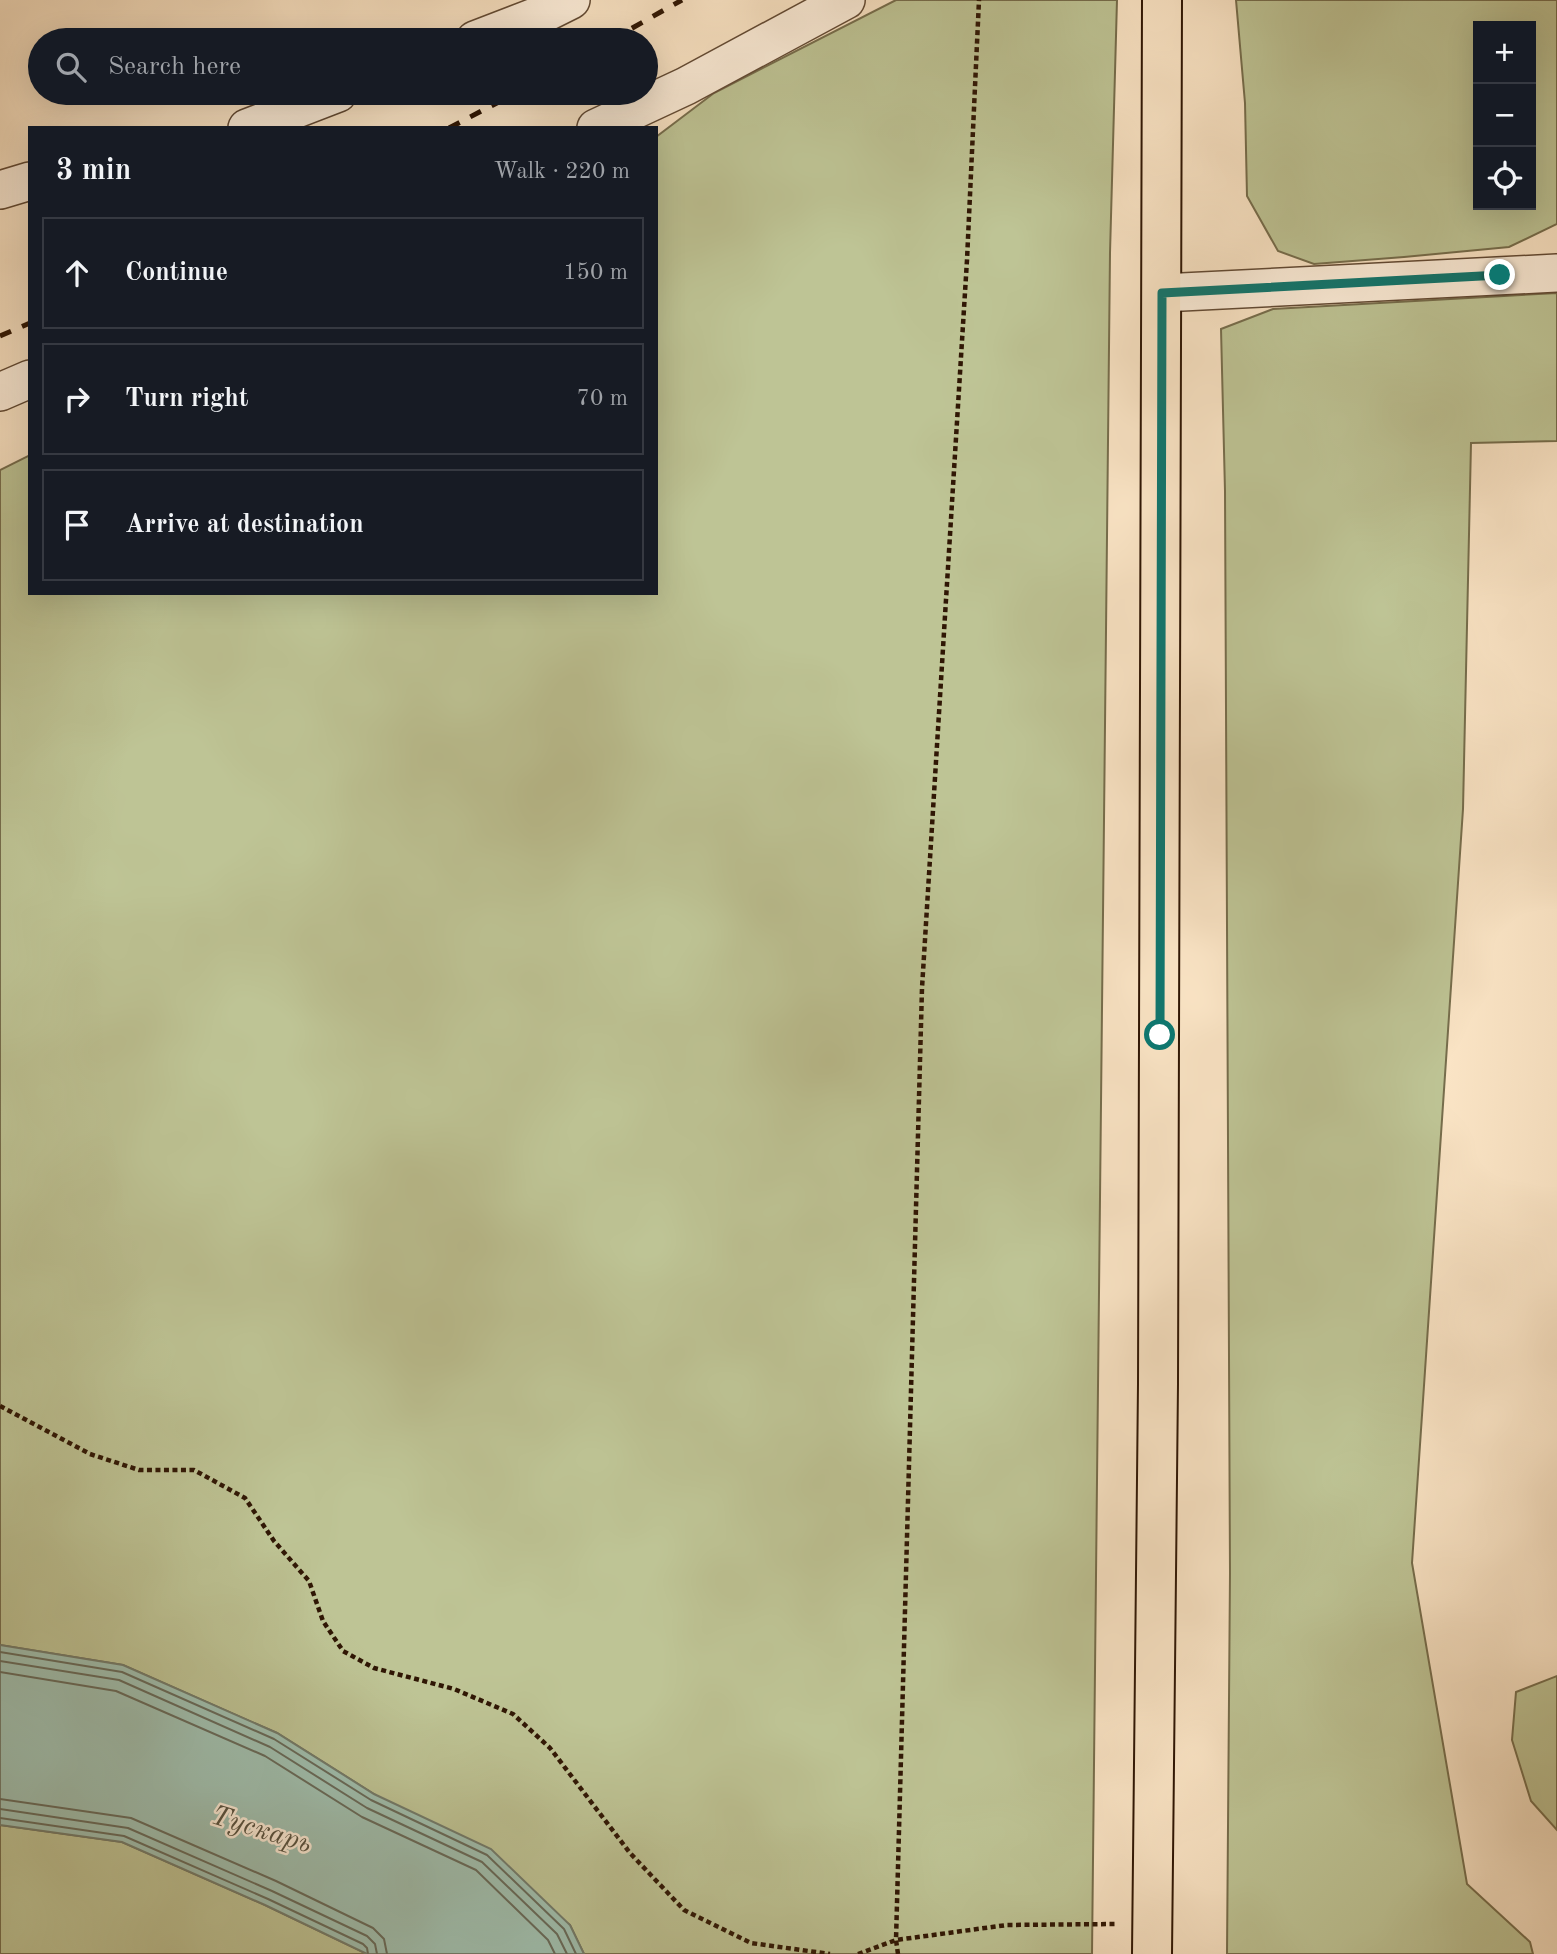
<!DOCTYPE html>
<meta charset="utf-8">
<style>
:root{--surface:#171b24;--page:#20242c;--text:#f1f3f6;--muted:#9ea1a6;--line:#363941}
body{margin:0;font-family:"Old Standard TT",serif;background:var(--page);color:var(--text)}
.controls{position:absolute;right:21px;top:21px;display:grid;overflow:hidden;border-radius:0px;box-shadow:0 7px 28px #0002}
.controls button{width:63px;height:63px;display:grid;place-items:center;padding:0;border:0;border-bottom:2px solid var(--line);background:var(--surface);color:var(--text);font:35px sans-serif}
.stop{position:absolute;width:21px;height:21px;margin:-16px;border:5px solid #0f766e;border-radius:50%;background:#fff}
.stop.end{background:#0f766e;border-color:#fff;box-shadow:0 2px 7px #0008}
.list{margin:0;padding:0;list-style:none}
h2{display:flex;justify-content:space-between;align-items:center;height:91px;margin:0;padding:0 28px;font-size:30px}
h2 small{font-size:23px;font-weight:400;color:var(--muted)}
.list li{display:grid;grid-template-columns:46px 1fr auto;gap:21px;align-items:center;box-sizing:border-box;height:112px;margin:0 14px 14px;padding:0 14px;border:2px solid var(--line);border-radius:0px}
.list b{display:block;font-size:26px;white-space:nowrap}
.list em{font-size:23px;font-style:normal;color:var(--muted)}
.icon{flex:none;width:38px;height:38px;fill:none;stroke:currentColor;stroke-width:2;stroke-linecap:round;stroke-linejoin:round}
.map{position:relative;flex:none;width:1557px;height:1954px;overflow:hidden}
.search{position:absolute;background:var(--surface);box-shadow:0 7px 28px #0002;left:28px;top:28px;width:630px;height:77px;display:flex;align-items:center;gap:18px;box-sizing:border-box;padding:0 24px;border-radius:38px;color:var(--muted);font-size:26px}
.panel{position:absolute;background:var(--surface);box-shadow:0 7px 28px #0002;left:28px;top:126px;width:630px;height:469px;border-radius:0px}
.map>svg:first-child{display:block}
.green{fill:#bec495;stroke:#766d4c;stroke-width:2;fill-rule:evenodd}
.water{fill:#9fbfaf;stroke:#727b6b;stroke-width:2}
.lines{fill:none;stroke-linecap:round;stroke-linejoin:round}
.shore{stroke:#676a5a;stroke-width:2}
.minor-casing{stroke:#624a34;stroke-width:40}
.major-casing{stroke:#2f1604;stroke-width:42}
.path{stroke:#2f1604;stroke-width:4.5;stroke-dasharray:5 3.5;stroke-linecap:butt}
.minor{stroke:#fcedd9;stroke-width:37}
.major{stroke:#fae4c5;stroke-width:38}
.rail{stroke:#2f1604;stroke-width:5;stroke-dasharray:12 12;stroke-linecap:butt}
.route{stroke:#0f766e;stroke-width:9}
.labels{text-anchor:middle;stroke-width:5;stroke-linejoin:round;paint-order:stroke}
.water-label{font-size:28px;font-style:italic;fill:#565140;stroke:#fcedd9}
</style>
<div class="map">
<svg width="1557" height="1954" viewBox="0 0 1557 1954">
<rect width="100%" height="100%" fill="#fae4c5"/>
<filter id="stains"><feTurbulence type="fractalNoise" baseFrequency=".00286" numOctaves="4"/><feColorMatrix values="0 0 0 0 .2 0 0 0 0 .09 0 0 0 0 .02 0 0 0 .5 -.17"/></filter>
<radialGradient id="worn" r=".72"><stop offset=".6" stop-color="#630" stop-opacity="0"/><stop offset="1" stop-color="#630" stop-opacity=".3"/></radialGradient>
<g class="green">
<polygon points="896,0 1117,0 1110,253 1092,1954 584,1954 570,1925 374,1794 277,1733 123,1665 0,1645 0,470 30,455 30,593 656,593 656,137 714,93"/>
<path d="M1236 0H1557V224L1509 247 1404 257 1314 264 1278 251 1247 196 1245 103ZM1478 26H1531V205H1478Z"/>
<polygon points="1557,293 1557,441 1471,443 1463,809 1412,1563 1467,1884 1530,1942 1533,1954 1227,1954 1230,1573 1225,491 1221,329 1273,309"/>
<polygon points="1557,1676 1557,1830 1531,1801 1512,1740 1516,1692"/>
<polygon points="0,1825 122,1842 265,1905 367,1954 0,1954"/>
</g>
<polygon class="water" points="0,1645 123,1665 277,1733 374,1794 491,1849 570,1925 584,1954 367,1954 265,1905 122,1842 0,1825"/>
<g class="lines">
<g class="shore">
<polyline points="0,1652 122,1672 274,1739 371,1800 487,1855 564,1929 576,1954"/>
<polyline points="0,1661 119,1680 270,1747 367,1808 482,1862 557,1934 567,1954"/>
<polyline points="0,1672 116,1691 265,1756 362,1817 476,1870 548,1940 555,1954"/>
<polyline points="0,1799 131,1818 276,1881 373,1928 384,1939 387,1954"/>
<polyline points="0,1809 128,1828 272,1891 367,1936 375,1944 377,1954"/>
<polyline points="0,1818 124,1836 268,1899 363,1944 367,1948 368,1954"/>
</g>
<g class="minor-casing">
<g id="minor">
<polyline points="475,40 545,13 571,0"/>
<polyline points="247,128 338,93"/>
<polyline points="596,128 686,86 846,0"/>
<polyline points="0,190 30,181"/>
<polyline points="1162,293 1557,273"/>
<polyline points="0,392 30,379"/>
</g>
</g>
<g class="major-casing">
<polyline id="major" points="1152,1954 1158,1384 1162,0"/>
</g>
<g class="path">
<polyline points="0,1406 90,1454 139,1470 194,1470 245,1498 274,1541 309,1581 323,1621 343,1651 374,1668 454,1689 513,1714 550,1748 630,1853 684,1910 751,1943 830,1954"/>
<polyline points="858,1954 896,1940 1007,1925 1116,1924"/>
<polyline points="898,1954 896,1940 922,988 967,260 979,0"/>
</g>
<use href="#minor" class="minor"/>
<use href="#major" class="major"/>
<g class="rail">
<polyline points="611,40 682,0"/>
<polyline points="449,128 516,93"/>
<polyline points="0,336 30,323"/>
</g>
</g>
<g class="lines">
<polyline class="route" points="1160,1035 1162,293 1500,275"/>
</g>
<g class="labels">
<g class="water-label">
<text transform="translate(262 1828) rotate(17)" y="10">Тускарь</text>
</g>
</g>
<rect width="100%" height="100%" filter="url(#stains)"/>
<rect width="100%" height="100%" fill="url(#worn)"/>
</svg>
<div class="controls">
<button>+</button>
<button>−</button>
<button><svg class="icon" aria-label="locate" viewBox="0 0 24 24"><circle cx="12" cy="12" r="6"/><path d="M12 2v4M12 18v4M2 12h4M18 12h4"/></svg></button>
</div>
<div class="stop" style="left:1160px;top:1035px"></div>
<div class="stop end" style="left:1500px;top:275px"></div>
<div class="search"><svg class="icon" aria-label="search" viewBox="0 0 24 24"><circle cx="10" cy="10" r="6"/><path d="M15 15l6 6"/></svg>Search here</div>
<section class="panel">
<h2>3 min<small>Walk · 220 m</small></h2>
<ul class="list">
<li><svg class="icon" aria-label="ahead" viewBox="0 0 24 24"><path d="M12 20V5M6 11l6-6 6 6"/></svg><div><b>Continue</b></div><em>150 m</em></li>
<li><svg class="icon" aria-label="right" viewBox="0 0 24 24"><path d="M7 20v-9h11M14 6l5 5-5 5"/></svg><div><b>Turn right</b></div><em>70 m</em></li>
<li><svg class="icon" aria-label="arrive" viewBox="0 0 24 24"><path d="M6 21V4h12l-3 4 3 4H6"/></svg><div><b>Arrive at destination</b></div></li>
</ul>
</section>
</div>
